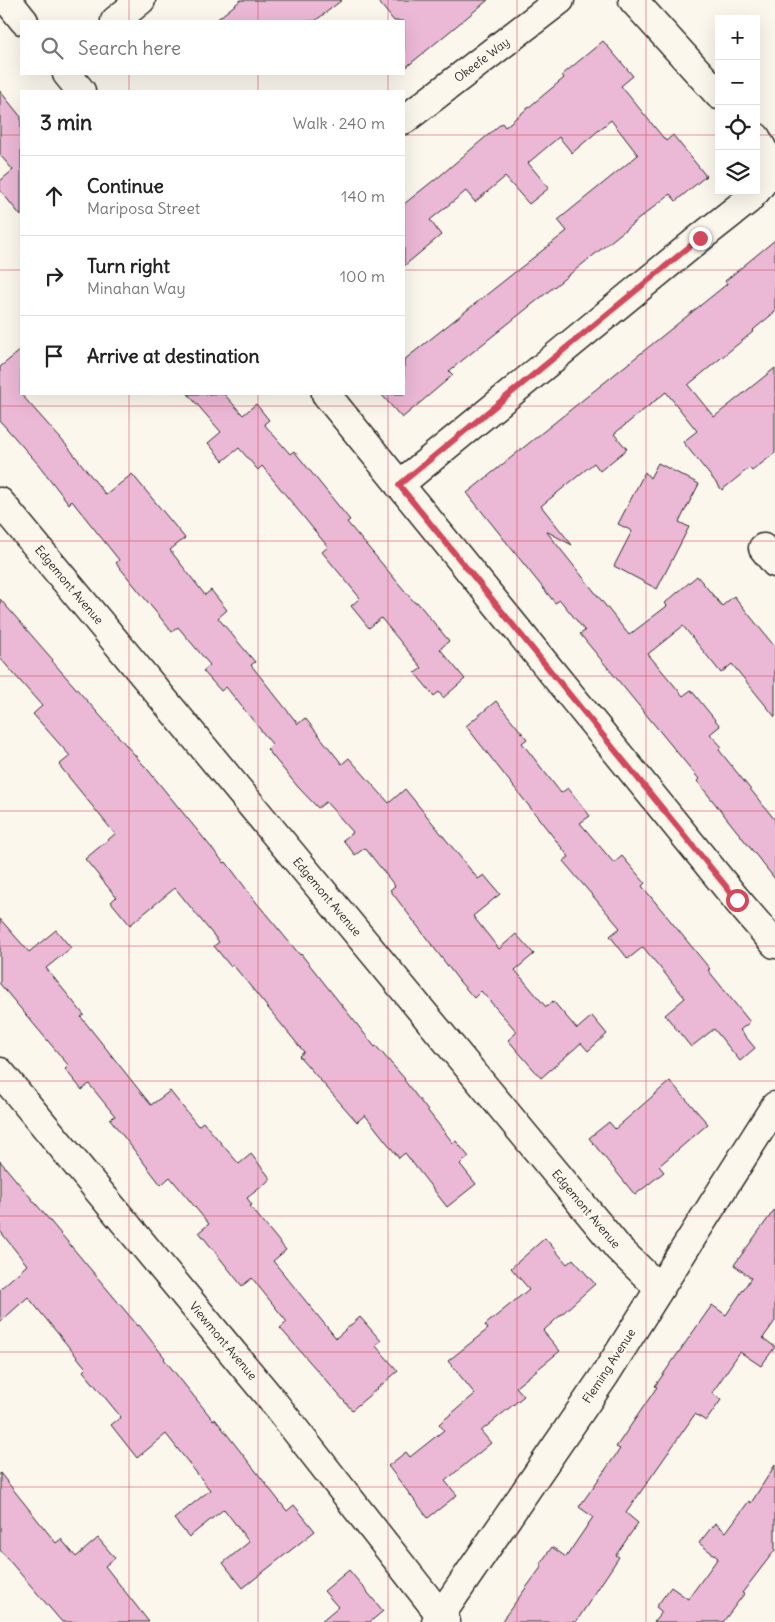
<!DOCTYPE html>
<meta charset="utf-8">
<style>
:root{--surface:#fff;--page:#f6f6f6;--text:#222;--muted:#767676;--line:#e0e0e0}
body{margin:0;font-family:Delius,sans-serif;background:var(--page);color:var(--text)}
.controls{position:absolute;right:15px;top:15px;display:grid;overflow:hidden;border-radius:0px;box-shadow:0 5px 20px #0002}
.controls button{width:45px;height:45px;display:grid;place-items:center;padding:0;border:0;border-bottom:1px solid var(--line);background:var(--surface);color:var(--text);font:25px sans-serif}
.stop{position:absolute;width:15px;height:15px;margin:-11px;border:4px solid #d1495b;border-radius:50%;background:#fff}
.stop.end{background:#d1495b;border-color:#fff;box-shadow:0 1px 5px #0008}
.list{margin:0;padding:0;list-style:none}
h2{display:flex;justify-content:space-between;align-items:center;height:65px;margin:0;padding:0 20px;font-size:21px}
h2 small{font-size:16px;font-weight:400;color:var(--muted)}
.list li{display:grid;grid-template-columns:32px 1fr auto;gap:15px;align-items:center;box-sizing:border-box;height:80px;padding:0 20px;border-top:1px solid var(--line)}
.list b{display:block;font-size:19px;white-space:nowrap}
.list p{margin:0;font-size:16px;white-space:nowrap;color:var(--muted)}
.list em{font-size:16px;font-style:normal;color:var(--muted)}
.icon{flex:none;width:28px;height:28px;fill:none;stroke:currentColor;stroke-width:2;stroke-linecap:round;stroke-linejoin:round}
.map{position:relative;flex:none;width:775px;height:1622px;overflow:hidden}
.search{position:absolute;background:var(--surface);box-shadow:0 5px 20px #0002;left:20px;top:20px;width:385px;height:55px;display:flex;align-items:center;gap:12px;box-sizing:border-box;padding:0 18px;border-radius:0px;color:var(--muted);font-size:19px}
.panel{position:absolute;background:var(--surface);box-shadow:0 5px 20px #0002;left:20px;top:90px;width:385px;height:305px;border-radius:0px}
.map>svg:first-child{display:block}
.building{fill:#ebb8d6;stroke:#2b2b2b}
.lines{fill:none;stroke-linecap:round;stroke-linejoin:round}
.minor-casing{stroke:#2b2b2b;stroke-width:31}
.minor{stroke:#fbf7ec;stroke-width:28}
.route{stroke:#d1495b;stroke-width:6}
.grid{fill:none;stroke:#d1495b;stroke-width:1;stroke-opacity:0.55}
.labels{text-anchor:middle;stroke-width:5;stroke-linejoin:round;paint-order:stroke}
.street-label{font-size:12px;fill:#2b2b2b;stroke:#fbf7ec}
</style>
<div class="map">
<svg width="775" height="1622" viewBox="0 0 775 1622">
<rect width="100%" height="100%" fill="#fbf7ec"/>
<filter id="ink" filterUnits="userSpaceOnUse"><feTurbulence type="fractalNoise" baseFrequency=".02" numOctaves="2"/><feDisplacementMap in="SourceGraphic" scale="10" xChannelSelector="R" yChannelSelector="G"/><feConvolveMatrix kernelMatrix="1 2 1 2 8 2 1 2 1" color-interpolation-filters="sRGB"/></filter>
<g filter="url(#ink)">
<g class="building">
<polygon points="241,0 342,0 315,21 215,21"/>
<polygon points="377,0 488,0 404,69 404,21 394,21"/>
<polygon points="603,41 633,76 621,86 666,141 673,135 706,176 676,201 670,194 449,371 453,375 402,418 381,394 404,394 404,360 567,231 558,220 638,155 611,120 572,153 559,137 528,163 549,188 529,204 505,177 475,202 466,191 430,220 441,235 404,266 404,204 434,180 434,181 502,123 505,127 564,78 562,75"/>
<polygon points="0,91 21,117 21,216 0,190 0,181 13,170 0,155"/>
<polygon points="775,240 775,312 753,330 754,331 688,385 714,417 775,368 775,453 752,471 749,468 722,490 683,442 697,431 666,392 614,434 627,449 600,471 594,463 541,506 572,545 546,531 629,635 667,606 665,603 697,576 722,606 734,596 775,647 775,717 732,664 721,673 683,626 648,654 683,696 691,690 720,726 710,734 722,747 719,750 775,820 775,879 697,781 699,779 580,634 585,631 560,600 555,603 467,493 727,284 725,281"/>
<polygon points="21,350 21,394 68,447 106,495 132,474 185,538 170,550 205,595 211,590 227,610 218,618 255,662 251,665 298,724 305,718 342,764 349,758 389,803 405,789 478,879 484,875 500,894 473,916 499,949 516,934 534,954 515,970 546,1007 553,1001 577,1029 592,1016 607,1034 588,1051 581,1043 541,1078 508,1040 517,1032 481,991 474,998 460,982 390,890 395,886 365,848 355,855 343,840 353,832 326,802 318,808 298,787 267,749 272,744 226,687 221,691 203,671 210,665 178,627 172,632 116,563 119,560 72,501 69,504 38,464 0,421 0,367"/>
<polygon points="188,394 224,394 243,415 256,404 269,420 264,424 290,454 294,451 350,520 347,522 415,603 417,602 449,641 440,649 465,679 443,698 439,692 434,696 415,673 422,668 381,618 369,628 351,606 360,598 322,552 328,547 262,466 258,470 239,448 223,461 208,443 221,432"/>
<polygon points="658,463 699,484 679,522 689,527 657,589 614,566 632,531 618,524 645,472 650,478"/>
<polygon points="0,599 53,660 52,661 148,770 224,863 226,862 256,902 300,955 301,954 375,1047 376,1046 405,1079 404,1080 453,1143 456,1141 469,1157 460,1164 476,1184 447,1207 405,1153 399,1158 365,1115 357,1122 299,1056 304,1052 233,965 231,967 214,946 219,942 175,888 130,925 111,902 116,897 85,859 115,834 59,765 70,756 33,714 42,706 0,658"/>
<polygon points="496,701 527,739 522,743 561,793 568,788 590,816 580,823 614,863 622,856 645,883 642,886 710,969 708,970 750,1022 740,1030 755,1048 740,1061 714,1029 691,1047 665,1015 685,998 643,947 628,959 610,936 620,928 563,861 569,857 466,726"/>
<polygon points="0,919 29,952 56,930 71,948 46,968 84,1015 81,1017 151,1105 170,1091 198,1126 203,1122 239,1164 251,1154 271,1179 247,1198 252,1205 250,1206 286,1250 273,1261 336,1338 360,1317 381,1341 375,1345 398,1371 352,1410 280,1328 287,1322 252,1278 242,1286 199,1232 209,1224 170,1177 161,1185 110,1119 115,1116 89,1084 82,1090 65,1069 69,1066 0,984"/>
<polygon points="670,1081 708,1124 659,1166 664,1172 635,1195 589,1138 609,1122 615,1129"/>
<polygon points="0,1161 138,1326 139,1325 165,1358 164,1359 213,1420 215,1419 287,1511 294,1505 315,1531 243,1588 223,1563 249,1542 224,1509 189,1537 174,1519 210,1490 166,1434 137,1458 111,1425 121,1417 83,1371 86,1368 28,1297 0,1322 0,1289 27,1265 0,1231"/>
<polygon points="775,1209 775,1321 763,1338 775,1347 761,1366 740,1352 712,1393 721,1400 706,1421 695,1414 626,1513 638,1523 616,1555 619,1557 576,1622 501,1622 542,1566 540,1564 552,1547 566,1557 593,1517 579,1507 620,1449 616,1447 657,1387 655,1386 712,1305 726,1315 751,1278 734,1265"/>
<polygon points="545,1238 567,1264 573,1259 595,1284 543,1331 560,1351 516,1387 524,1396 481,1431 491,1443 445,1481 457,1495 428,1518 388,1466 406,1452 410,1457 444,1430 439,1424 475,1394 448,1361 488,1329 485,1325 529,1289 511,1268"/>
<polygon points="775,1465 775,1550 742,1593 744,1594 723,1622 654,1622 662,1612 656,1607 671,1587 688,1599 718,1558 699,1543 715,1523 726,1532 749,1501 751,1503"/>
<polygon points="0,1473 56,1543 61,1539 76,1557 98,1538 115,1558 105,1566 149,1622 62,1622 0,1550"/>
<polygon points="349,1570 383,1611 370,1622 320,1622 338,1607 324,1591"/>
</g>
<g class="lines">
<g class="minor-casing">
<g id="minor">
<polyline points="7,0 24,21"/>
<polyline points="633,0 719,95"/>
<polyline points="115,21 141,0"/>
<polyline points="67,74 81,91"/>
<polyline points="404,120 560,0"/>
<polyline points="756,137 769,161 763,182 756,191"/>
<polyline points="326,394 737,900 775,944"/>
<polyline points="399,485 700,238 748,200 756,191"/>
<polyline points="0,502 619,1249 659,1288"/>
<polyline points="763,548 775,563"/>
<polyline points="0,1072 271,1399 446,1622"/>
<polyline points="436,1622 605,1375 775,1106"/>
</g>
</g>
<use href="#minor" class="minor"/>
</g>
</g>
<g class="lines" filter="url(#ink)">
<polyline class="route" points="700,238 399,485 737,900"/>
</g>
<path class="grid" d="M129 0V21M258 0V21M388 0V21M517 0V1622M646 0V1622M129 74V91M258 74V91M388 74V91M0 135H21M404 135H719M756 135H775M0 270H21M404 270H775M129 394V1622M258 394V1622M388 394V1622M0 406H775M0 541H775M0 676H775M0 811H775M0 946H775M0 1081H775M0 1216H775M0 1352H775M0 1487H775"/>
<g class="labels">
<g class="street-label">
<text transform="translate(482 60) rotate(-37)" y="4">Okeefe Way</text>
<text transform="translate(69 585) rotate(50)" y="4">Edgemont Avenue</text>
<text transform="translate(327 897) rotate(50)" y="4">Edgemont Avenue</text>
<text transform="translate(586 1209) rotate(50)" y="4">Edgemont Avenue</text>
<text transform="translate(223 1341) rotate(50)" y="4">Viewmont Avenue</text>
<text transform="translate(609 1366) rotate(-57)" y="4">Fleming Avenue</text>
</g>
</g>
</svg>
<div class="controls">
<button>+</button>
<button>−</button>
<button><svg class="icon" aria-label="locate" viewBox="0 0 24 24"><circle cx="12" cy="12" r="6"/><path d="M12 2v4M12 18v4M2 12h4M18 12h4"/></svg></button>
<button><svg class="icon" aria-label="layers" viewBox="0 0 24 24"><path d="M12 4l9 5-9 5-9-5zM3 14l9 5 9-5"/></svg></button>
</div>
<div class="stop" style="left:737px;top:900px"></div>
<div class="stop end" style="left:700px;top:238px"></div>
<div class="search"><svg class="icon" aria-label="search" viewBox="0 0 24 24"><circle cx="10" cy="10" r="6"/><path d="M15 15l6 6"/></svg>Search here</div>
<section class="panel">
<h2>3 min<small>Walk · 240 m</small></h2>
<ul class="list">
<li><svg class="icon" aria-label="ahead" viewBox="0 0 24 24"><path d="M12 20V5M6 11l6-6 6 6"/></svg><div><b>Continue</b><p>Mariposa Street</p></div><em>140 m</em></li>
<li><svg class="icon" aria-label="right" viewBox="0 0 24 24"><path d="M7 20v-9h11M14 6l5 5-5 5"/></svg><div><b>Turn right</b><p>Minahan Way</p></div><em>100 m</em></li>
<li><svg class="icon" aria-label="arrive" viewBox="0 0 24 24"><path d="M6 21V4h12l-3 4 3 4H6"/></svg><div><b>Arrive at destination</b></div></li>
</ul>
</section>
</div>
